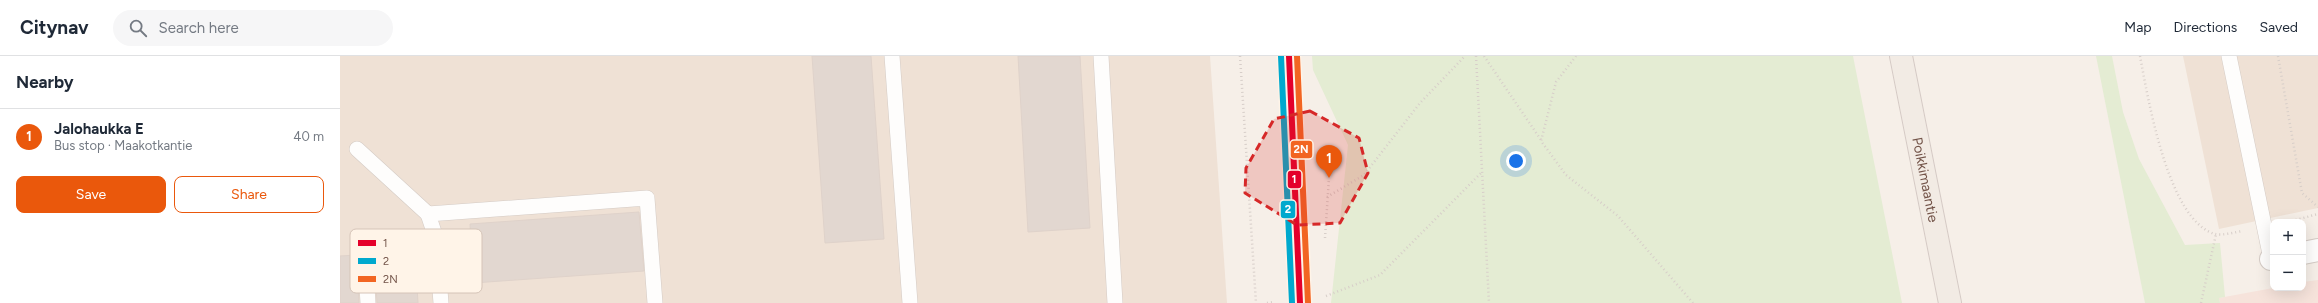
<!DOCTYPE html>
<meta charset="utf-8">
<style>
:root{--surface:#fff;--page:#f6f6f7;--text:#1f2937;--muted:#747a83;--line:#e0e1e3;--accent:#ea580c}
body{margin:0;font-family:Figtree,sans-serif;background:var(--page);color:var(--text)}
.controls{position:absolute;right:12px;bottom:12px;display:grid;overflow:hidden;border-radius:8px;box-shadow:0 4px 16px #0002}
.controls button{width:36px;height:36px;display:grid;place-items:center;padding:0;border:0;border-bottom:1px solid var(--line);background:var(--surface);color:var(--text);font:20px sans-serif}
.you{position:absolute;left:1176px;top:105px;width:14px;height:14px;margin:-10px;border:3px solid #fff;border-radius:50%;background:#1a73e8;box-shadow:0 0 0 6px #1a73e833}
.badge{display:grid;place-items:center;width:26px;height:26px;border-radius:50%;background:var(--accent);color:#fff;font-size:13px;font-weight:700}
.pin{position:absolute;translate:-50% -33px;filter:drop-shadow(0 1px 2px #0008)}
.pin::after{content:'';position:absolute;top:21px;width:14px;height:12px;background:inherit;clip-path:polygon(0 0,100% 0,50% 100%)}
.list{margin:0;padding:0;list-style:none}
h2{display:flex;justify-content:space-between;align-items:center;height:52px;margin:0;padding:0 16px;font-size:17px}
h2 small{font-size:13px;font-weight:400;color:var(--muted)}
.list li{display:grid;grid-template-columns:26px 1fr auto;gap:12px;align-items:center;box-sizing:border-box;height:56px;padding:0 16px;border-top:1px solid var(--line)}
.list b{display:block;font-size:15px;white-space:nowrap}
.list p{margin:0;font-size:13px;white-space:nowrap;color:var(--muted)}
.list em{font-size:13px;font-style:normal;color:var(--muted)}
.actions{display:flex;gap:8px;padding:12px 16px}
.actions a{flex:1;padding:9px 0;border:1px solid var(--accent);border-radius:8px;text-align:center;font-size:14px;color:var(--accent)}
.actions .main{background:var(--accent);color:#fff}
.icon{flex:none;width:22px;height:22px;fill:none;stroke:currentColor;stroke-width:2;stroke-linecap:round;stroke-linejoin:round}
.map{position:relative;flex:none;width:1978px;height:247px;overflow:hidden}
header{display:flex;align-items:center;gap:24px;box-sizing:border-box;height:56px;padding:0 20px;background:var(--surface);border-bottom:1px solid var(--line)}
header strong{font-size:19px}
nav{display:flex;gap:22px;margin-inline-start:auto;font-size:14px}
.search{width:280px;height:36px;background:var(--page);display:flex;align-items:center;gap:10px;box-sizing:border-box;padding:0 14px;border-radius:22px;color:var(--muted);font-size:15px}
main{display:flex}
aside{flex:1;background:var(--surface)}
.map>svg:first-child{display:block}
.residential{fill:#efe1d5}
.commercial{fill:#f6e3db}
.green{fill:#e4ecd3}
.building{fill:#e2d7d0;stroke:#dfd2ca}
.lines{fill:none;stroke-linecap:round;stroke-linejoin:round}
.service-casing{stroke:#d4cbc5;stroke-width:16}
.minor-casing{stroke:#d4cbc5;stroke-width:24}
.tertiary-casing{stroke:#d4cbc5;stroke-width:24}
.primary-casing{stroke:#d5cac5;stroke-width:24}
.path{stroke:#d7cec9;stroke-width:2.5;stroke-dasharray:1 3;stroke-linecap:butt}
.service{stroke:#fefdfc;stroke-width:15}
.minor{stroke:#fefdfc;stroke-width:22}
.tertiary{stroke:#fefdfc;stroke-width:22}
.primary{stroke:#f2ebe4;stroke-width:22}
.bus-1-casing{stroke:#fff4e8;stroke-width:9}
.bus-2-casing{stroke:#fff4e8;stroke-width:9}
.bus-3-casing{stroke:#fff4e8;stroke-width:9}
.bus-1{stroke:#e4002b;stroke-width:6}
.bus-2{stroke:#00a9ce;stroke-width:6}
.bus-3{stroke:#f26522;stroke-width:6}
.marked{fill:#d62828;fill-opacity:0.2;stroke:#d62828;stroke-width:3;stroke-dasharray:8 5;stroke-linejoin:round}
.labels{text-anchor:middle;stroke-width:3;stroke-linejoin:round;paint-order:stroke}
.street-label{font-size:14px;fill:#735449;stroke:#fff4e8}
.key{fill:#fff4e8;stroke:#d5c4b8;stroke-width:1}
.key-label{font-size:11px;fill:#735449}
.line-badge{stroke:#fff4e8;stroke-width:1.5}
.badge-label{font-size:11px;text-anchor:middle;font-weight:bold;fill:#fff}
</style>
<header>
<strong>Citynav</strong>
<div class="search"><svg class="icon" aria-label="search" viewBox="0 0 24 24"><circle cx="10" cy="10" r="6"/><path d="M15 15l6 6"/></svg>Search here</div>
<nav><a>Map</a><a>Directions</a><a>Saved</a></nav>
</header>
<main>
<aside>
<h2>Nearby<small></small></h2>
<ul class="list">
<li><span class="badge">1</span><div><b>Jalohaukka E</b><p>Bus stop · Maakotkantie</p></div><em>40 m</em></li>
</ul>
<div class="actions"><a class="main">Save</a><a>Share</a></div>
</aside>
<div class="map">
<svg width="1978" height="247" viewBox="0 0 1978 247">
<rect width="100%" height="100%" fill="#f6efe8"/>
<g class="residential">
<polygon points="0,0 870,0 887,247 0,247"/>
<polygon points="1843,0 1978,0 1978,152 1879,173"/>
</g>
<polygon class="commercial" points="1978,224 1978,247 1880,247 1879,242 1933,232 1963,232 1963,226"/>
<g class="green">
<polygon points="972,0 1513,0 1562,247 991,247 1008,89 973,14"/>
<polygon points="1756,0 1772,0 1783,56 1799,103 1845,189 1880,187 1885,241 1879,242 1880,247 1805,247"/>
</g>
<g class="building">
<polygon points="472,0 531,0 544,183 485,187"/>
<polygon points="678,0 740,0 750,172 688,176"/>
<polygon points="299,156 304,215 133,227 130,168"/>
<polygon points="75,195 78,247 37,247 34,198"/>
<polygon points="16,199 19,247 0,247 0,200"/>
</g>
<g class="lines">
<g class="service-casing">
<g id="service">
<polyline points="552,0 570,247"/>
<polyline points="761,0 775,247"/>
<polyline points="1889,0 1931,203"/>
<polyline points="17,93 88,158 307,142 315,247"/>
<polyline points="88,158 96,182 101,247"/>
<polyline points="25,199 28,247"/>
</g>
</g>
<g class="minor-casing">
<g id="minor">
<polyline points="1963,197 1978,194"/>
<polyline points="1931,203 1933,203"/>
</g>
</g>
<g class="tertiary-casing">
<polyline id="tertiary" points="949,0 960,247"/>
</g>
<g class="primary-casing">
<g id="primary">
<path id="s1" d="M1561 0 1610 247"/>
</g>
</g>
<g class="path">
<polyline points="900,0 916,247"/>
<polyline points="1136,0 1149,247"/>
<polyline points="1144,0 1201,84"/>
<polyline points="1236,0 1216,26 1201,85 1226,119 1278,160 1353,247"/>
<path d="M1800 0C1808 42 1828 165 1875 178 1882 180 1895 176 1903 175"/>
<polyline points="1938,0 1962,137 1978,151"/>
<polyline points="987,141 1024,119 1080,47 1125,0"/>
<polyline points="1948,166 1978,158"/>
<polyline points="985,182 989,122"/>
<polyline points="986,240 1040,219 1142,116"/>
<polyline points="927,247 934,246"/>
<polyline points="1861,247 1876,178"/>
</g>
<use href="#service" class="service"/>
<use href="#minor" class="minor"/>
<use href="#tertiary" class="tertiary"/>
<use href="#primary" class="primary"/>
<g class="bus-1-casing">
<polyline id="bus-1" points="949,0 960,247"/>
</g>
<g class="bus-2-casing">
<polyline id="bus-2" points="941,0 952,247"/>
</g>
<g class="bus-3-casing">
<polyline id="bus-3" points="957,0 968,247"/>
</g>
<use href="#bus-1" class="bus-1"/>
<use href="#bus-2" class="bus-2"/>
<use href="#bus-3" class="bus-3"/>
</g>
<path class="marked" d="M970 55 1019 82 1028 117 1000 167 957 169 905 137 906 112 934 63Z"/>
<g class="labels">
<g class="street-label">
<text dy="5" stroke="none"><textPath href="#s1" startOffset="126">Poikkimaantie</textPath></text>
</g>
</g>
<rect x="10" y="173" width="132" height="64" rx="6" class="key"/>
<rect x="18" y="184" width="18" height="6" fill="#e4002b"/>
<rect x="18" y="202" width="18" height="6" fill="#00a9ce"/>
<rect x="18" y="220" width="18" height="6" fill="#f26522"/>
<g class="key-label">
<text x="43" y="191">1</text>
<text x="43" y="209">2</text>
<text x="43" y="227">2N</text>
</g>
<g class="line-badge">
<rect x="950" y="84" width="23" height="19" rx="4" fill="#f26522"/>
<rect x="947" y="114" width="15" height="19" rx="4" fill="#e4002b"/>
<rect x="940" y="144" width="16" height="19" rx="4" fill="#00a9ce"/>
</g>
<g class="badge-label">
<text x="961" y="97">2N</text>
<text x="954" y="127">1</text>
<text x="948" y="157">2</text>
</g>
</svg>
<div class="controls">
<button>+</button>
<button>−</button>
</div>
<div class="you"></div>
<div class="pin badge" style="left:989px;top:122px">1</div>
</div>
</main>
